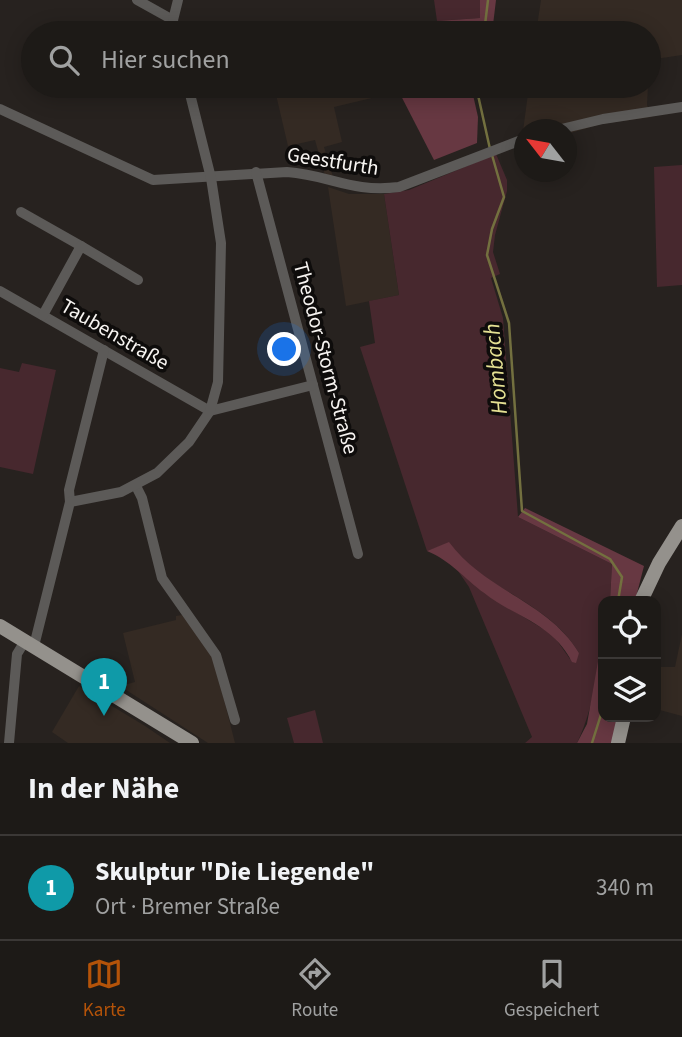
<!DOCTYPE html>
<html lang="de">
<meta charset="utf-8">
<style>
:root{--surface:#1d1a17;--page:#2a2724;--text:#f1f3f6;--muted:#a0a1a1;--line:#3b3836;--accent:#b45309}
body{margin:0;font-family:"Source Sans 3",sans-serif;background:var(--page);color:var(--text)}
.controls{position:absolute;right:21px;bottom:21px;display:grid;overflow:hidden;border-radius:14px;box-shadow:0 4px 18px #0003}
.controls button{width:63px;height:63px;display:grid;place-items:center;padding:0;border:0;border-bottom:2px solid var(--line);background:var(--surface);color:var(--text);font:35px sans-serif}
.compass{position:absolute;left:514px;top:119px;width:63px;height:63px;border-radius:50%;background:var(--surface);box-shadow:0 4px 18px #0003;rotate:301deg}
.you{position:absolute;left:285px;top:350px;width:24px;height:24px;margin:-18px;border:5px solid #fff;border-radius:50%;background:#1a73e8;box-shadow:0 0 0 10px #1a73e833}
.badge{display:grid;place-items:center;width:46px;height:46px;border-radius:50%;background:var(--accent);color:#fff;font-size:23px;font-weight:700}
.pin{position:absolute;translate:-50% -58px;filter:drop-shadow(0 2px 4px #0008)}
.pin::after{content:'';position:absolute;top:37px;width:24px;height:21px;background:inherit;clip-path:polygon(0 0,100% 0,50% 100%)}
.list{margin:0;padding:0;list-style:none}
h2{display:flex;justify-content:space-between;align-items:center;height:91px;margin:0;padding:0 28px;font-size:30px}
h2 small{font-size:23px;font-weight:400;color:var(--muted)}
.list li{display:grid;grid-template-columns:46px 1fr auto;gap:21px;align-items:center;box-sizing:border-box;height:105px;padding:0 28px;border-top:2px solid var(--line)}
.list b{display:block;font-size:26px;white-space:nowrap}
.list p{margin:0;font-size:23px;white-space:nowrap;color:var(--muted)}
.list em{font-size:23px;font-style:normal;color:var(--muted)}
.icon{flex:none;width:38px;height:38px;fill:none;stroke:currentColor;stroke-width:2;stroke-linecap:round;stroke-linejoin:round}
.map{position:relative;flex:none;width:682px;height:743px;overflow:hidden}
.search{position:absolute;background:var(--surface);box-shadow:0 4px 18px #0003;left:21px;right:21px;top:21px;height:77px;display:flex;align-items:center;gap:18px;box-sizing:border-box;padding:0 24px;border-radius:38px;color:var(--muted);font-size:26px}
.sheet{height:196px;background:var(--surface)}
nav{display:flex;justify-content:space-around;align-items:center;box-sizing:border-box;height:98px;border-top:2px solid var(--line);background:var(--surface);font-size:19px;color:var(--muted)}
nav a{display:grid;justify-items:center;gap:4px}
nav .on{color:var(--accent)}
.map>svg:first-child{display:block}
.built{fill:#342a23}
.green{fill:#47282e}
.forest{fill:#673842}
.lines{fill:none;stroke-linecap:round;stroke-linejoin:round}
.stream{stroke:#73703f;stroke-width:2.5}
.minor{stroke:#5c5a58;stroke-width:10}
.major{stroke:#94918c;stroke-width:14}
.labels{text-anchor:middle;stroke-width:7;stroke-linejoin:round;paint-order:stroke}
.street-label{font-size:21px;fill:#f7f4f1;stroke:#0e0c0b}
.water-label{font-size:23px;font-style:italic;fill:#e5e193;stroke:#0e0c0b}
</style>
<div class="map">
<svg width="682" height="743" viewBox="0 0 682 743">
<rect width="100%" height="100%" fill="#27221f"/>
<g class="built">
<polygon points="541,0 682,0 682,55 649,60 649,65 649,33 536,33"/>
<polygon points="274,86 396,86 397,92 334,107 342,142 324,147 333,177 325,175 315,140 288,146"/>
<polygon points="529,86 648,86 647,105 652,117 601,124 567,134 566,130 524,130 524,139 523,131"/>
<polygon points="328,187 349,194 384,194 399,295 346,306"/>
<polygon points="182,615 213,656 235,743 208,743 120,686 135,682 123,633 176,620 176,616"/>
<polygon points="682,634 682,716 656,709 656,667 675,667"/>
<polygon points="79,686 145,726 170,743 68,743 52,732"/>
</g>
<g class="green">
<polygon points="434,0 480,0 480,18 437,21"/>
<path d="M496 154 507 180V191L495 235 493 252 500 274 491 278 503 318 518 517 612 564 610 601H603C603 644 596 705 577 743H525L532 737 469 587 454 565 484 593 553 635 570 659 579 653C548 601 485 591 449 543L427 551 360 347 375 343 369 301 399 295 384 194 409 190Z"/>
<polygon points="682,165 682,285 657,287 654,167"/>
<polygon points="22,363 56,370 33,474 0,467 0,368 19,372"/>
<polygon points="315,710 323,743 294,743 287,718"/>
</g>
<g class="forest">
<polygon points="480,0 496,0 493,25 478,33 412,33 437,21 480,18"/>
<polygon points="396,86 471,86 478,117 477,143 434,160"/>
<polygon points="525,508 644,566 635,601 610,601 612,564 518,517"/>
<path d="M449 542C485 591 548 601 579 653L576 663 572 662C552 623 516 618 484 593 464 578 451 561 427 551Z"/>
<polygon points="603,633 603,717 617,717 612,743 577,743 587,724"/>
</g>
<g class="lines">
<g class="stream">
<polyline points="484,33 488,0"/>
<polyline points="476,86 490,149"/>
<polyline points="492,155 504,197 492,229 487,255 509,323 522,511 610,559 622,577 618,601"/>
<polyline points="592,743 603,708"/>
</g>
<g class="minor">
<polyline points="137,0 173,20"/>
<polyline points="175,33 173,20 178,0"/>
<path d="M0 109 153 180 287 172C330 175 351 193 399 187L524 139"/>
<polyline points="557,130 603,119 682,107"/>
<polyline points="256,172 358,554"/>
<polyline points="21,212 81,246"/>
<polyline points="0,291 210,411 313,385"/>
<polyline points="43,315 81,246 138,280"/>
<polyline points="136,486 142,498 162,578 216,655 235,720"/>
<polyline points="70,502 69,490 104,350"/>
<polyline points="34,646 70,502 121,492 157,473 189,442 210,411 218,382 221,243 211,178 188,86"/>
<polyline points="9,743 17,654 25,641"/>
</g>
<g class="major">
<polyline points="641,601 659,563 682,526"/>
<polyline points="0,626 192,743"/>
<polyline points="618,743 624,717"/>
</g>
</g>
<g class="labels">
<g class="street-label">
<text transform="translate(333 161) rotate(9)" y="7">Geestfurth</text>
<text transform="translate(115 334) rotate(30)" y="7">Taubenstraße</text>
<text transform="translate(326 358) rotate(75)" y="7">Theodor-Storm-Straße</text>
</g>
<g class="water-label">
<text transform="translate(495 369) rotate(-95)" y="8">Hombach</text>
</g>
</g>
</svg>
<div class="controls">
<button><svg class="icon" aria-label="locate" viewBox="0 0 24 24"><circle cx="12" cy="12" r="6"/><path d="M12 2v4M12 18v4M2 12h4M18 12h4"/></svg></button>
<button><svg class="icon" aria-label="layers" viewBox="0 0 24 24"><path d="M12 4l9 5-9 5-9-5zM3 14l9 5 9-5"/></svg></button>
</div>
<svg class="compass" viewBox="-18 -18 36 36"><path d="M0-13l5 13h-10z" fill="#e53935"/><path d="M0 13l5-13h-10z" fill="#a0a1a1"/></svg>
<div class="you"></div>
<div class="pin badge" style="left:104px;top:716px;background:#0f9aa8">1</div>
<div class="search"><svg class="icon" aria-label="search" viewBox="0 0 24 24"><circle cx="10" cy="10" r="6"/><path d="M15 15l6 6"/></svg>Hier suchen</div>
</div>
<section class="sheet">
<h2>In der Nähe<small></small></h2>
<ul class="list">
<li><span class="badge" style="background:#0f9aa8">1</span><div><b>Skulptur &quot;Die Liegende&quot;</b><p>Ort · Bremer Straße</p></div><em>340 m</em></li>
</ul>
</section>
<nav>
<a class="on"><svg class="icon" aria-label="map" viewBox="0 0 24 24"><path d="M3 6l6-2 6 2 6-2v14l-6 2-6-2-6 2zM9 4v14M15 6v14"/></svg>Karte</a>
<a><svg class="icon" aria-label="directions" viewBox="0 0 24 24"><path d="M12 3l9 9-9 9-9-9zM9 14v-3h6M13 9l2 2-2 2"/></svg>Route</a>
<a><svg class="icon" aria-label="saved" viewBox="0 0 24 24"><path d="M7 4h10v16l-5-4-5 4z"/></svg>Gespeichert</a>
</nav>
